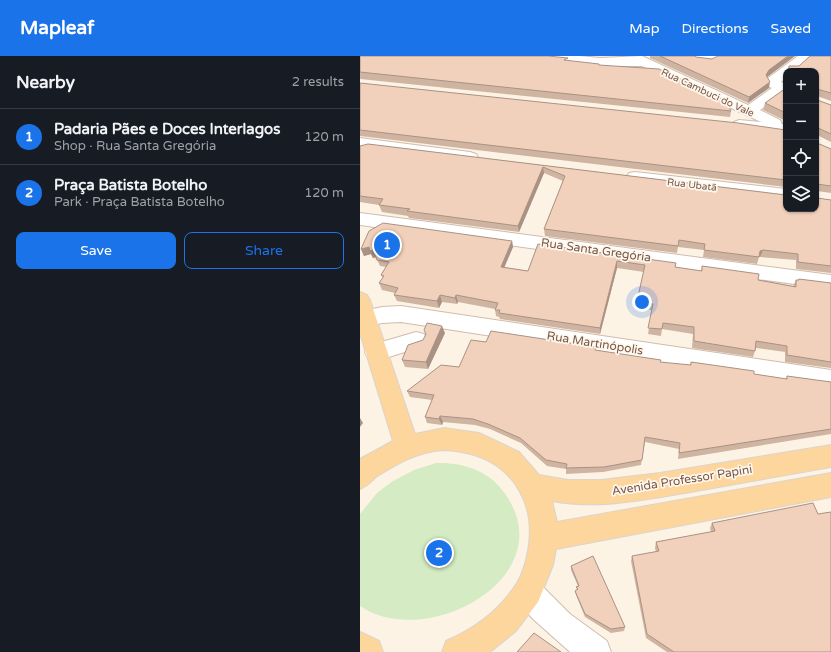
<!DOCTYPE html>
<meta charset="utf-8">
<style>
:root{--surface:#171b24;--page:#20242c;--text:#f1f3f6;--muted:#9ea1a6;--line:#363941;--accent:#1a73e8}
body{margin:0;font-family:"Varela Round",sans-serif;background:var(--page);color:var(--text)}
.controls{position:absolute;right:12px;top:12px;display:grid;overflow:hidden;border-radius:8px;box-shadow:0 1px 3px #0004}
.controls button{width:36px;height:36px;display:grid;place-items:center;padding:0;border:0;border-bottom:1px solid var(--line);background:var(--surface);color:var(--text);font:20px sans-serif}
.you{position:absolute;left:282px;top:246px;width:14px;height:14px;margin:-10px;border:3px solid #fff;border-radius:50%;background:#1a73e8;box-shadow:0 0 0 6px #1a73e833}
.badge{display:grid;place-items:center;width:26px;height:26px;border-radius:50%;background:var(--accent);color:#fff;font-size:13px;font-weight:700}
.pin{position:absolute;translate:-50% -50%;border:2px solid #fff;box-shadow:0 1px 4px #0006}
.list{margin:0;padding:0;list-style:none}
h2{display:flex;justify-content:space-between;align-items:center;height:52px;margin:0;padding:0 16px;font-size:17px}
h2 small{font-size:13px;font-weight:400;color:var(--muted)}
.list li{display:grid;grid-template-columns:26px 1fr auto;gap:12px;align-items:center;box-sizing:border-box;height:56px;padding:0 16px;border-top:1px solid var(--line)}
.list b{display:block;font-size:15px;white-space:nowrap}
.list p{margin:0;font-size:13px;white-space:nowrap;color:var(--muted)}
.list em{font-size:13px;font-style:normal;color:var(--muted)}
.actions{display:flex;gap:8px;padding:12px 16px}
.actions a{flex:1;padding:9px 0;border:1px solid var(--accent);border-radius:8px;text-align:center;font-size:14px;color:var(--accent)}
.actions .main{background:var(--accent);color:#fff}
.icon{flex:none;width:22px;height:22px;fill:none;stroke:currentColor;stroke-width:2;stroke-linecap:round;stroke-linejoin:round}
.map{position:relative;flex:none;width:471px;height:596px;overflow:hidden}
header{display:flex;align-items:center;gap:24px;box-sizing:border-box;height:56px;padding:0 20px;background:var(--accent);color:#fff}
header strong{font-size:19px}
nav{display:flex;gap:22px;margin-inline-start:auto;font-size:14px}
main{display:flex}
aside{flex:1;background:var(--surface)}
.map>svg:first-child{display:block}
.green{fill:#d4ebc3}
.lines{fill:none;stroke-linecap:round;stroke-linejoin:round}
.minor-casing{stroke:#d0bcae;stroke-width:2}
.major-casing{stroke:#dbd4d0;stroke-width:2}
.minor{fill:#fff;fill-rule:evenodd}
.major{fill:#fcd69d;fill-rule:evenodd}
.wall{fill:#d0b4a2}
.shaded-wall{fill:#a99284}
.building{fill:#f2d1bc;stroke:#a99284}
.labels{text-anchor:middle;stroke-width:3.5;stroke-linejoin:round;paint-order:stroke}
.far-street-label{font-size:10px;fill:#76584a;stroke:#fff7ec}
.street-label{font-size:12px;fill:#76584a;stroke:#fff7ec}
</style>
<header>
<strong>Mapleaf</strong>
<nav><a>Map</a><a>Directions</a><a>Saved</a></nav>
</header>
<main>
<aside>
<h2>Nearby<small>2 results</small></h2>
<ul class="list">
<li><span class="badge">1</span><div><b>Padaria Pães e Doces Interlagos</b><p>Shop · Rua Santa Gregória</p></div><em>120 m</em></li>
<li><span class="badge">2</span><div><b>Praça Batista Botelho</b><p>Park · Praça Batista Botelho</p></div><em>120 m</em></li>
</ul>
<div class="actions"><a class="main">Save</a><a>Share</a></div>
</aside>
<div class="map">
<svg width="471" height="596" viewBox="0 0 471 596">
<rect width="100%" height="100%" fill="#fdf3e5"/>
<path class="green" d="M76 407C101 406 128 414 143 435 207 519 67 596 0 550V458L17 437 33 425 54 414Z"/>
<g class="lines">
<g class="minor-casing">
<g id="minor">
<polygon points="168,0 220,0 240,2 282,0 388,49 412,32 409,31 406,25 408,22 438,0 454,0 436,15 426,15 426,22 421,26 426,28 426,36 400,54 420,64 422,68 426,68 426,78 374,72 371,69 374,66 379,64 401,66 282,10 240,10 175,4 170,3"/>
<path d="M328 0H363C355 11 336 11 328 0Z"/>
<polygon points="0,82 110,96 116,98 118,101 116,104 110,106 0,92"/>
<polygon points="275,116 426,133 426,145 269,125 266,121 269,117"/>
<polygon points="0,157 471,219 471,233 0,169"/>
<polygon points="41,250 471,314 471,332 41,266 22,267 0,272 0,256 22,251"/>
<polygon points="56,276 64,278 67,284 64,290 16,305 8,302 5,296 8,290"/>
<polygon points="168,522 178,526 210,558 247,585 251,596 210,596 173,563 158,546 154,536 158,526"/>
</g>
</g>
<g class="major-casing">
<g id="major">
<path d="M0 236 7 239 10 244 55 378 84 372 119 377 159 396 179 419 208 424H241L300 417 471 389V411C426 419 381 427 336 435 289 443 239 454 192 445L197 466 471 417V441L196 493 193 509 178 546 156 575 130 596H82L86 585C116 572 140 554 157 527 163 517 166 506 168 495 177 446 151 404 101 396 95 395 89 394 83 394 58 396 40 406 19 419 10 424 12 428 0 433V403L33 385 0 277Z"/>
<polygon points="0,576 19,585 23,596 0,596"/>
</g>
</g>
<use href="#minor" class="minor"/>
<use href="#major" class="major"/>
</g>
<g class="wall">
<polygon points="0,0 208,5 239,9 371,55 370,61 0,23"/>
<polygon points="290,0 335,0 336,1 352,3 435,0 407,21 409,32 388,47 290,2"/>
<polygon points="471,0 471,45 457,40 457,44 471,49 471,86 457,79 457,87 471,93 471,137 457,135 457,142 471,144 471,217 436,213 436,204 400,201 399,201 397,208 343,201 344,194 318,191 317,197 185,180 184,173 203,125 184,117 159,176 49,162 48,160 22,156 19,149 0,146 0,90 8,88 426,139 456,153 456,15 428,15 429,10 439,10"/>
<polygon points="426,19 426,27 424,26"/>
<polygon points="0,27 426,74 426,131 0,80"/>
<polygon points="426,32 426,65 403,54 405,47"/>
<polygon points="152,185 153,191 144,211 168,215 178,188 315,211 341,215 342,210 398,224 433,230 436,224 438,224 439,223 471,227 471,312 425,306 425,296 396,292 393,301 332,292 333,278 302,273 301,280 288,278 292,254 277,252 277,245 284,216 257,212 240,278 140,263 139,261 136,260 135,253 98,246 97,248 82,246 79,252 37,245 34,239 35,237 22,234 19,227 23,222 21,219 26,211 20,210 16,201 13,202 11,198 4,200 1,193"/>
<polygon points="85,277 68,313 45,311 42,304"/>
<polygon points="126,286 236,294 300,306 330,309 331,306 394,318 426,323 427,320 471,326 471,378 318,403 319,393 285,386 281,409 243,416 206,418 206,413 187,410 161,387 130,373 115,369 83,366 82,369 67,367 65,361 72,344 50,341 47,335 99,311"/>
<polygon points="352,467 471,596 307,596 286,582 271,505 272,500 296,496 295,492 296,486 351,476 350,472"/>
<polygon points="211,510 265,571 264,575 251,577 225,561 216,539 215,535 217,534 216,531 218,530 211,514"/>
</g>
<g class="shaded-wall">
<polygon points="428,0 435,0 407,21 406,19 409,14"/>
<polygon points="410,26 409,32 388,47 389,41"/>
<polygon points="183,111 184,117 159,176 158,170"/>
<polygon points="152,185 153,191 142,217 141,211"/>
<polygon points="9,191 13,194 16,201 13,202 11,198 4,200 1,193"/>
<polygon points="403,194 400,201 398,201 400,195"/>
<polygon points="257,205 257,212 240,278 240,272"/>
<polygon points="80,239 82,246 79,252 77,245"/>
<polygon points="96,239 98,246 97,248 95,242"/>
<polygon points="82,270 85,277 68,313 66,306"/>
<polygon points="80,360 83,366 82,369 79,363"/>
<polygon points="0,362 3,367 0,371"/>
</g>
<g class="building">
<polygon points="0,0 188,0 208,2 204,4 239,8 239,9 299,13 365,44 371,55 0,16"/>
<polygon points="300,0 335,0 336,1 352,3 358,0 428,0 409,14 406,19 410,26 389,41"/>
<polygon points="450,0 471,0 471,37 457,33 457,44 471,49 471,78 456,71 456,15 429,15 429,10 439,10"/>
<polygon points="0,27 378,67 426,74 426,124 0,74"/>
<polygon points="426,32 426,57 405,47"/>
<polygon points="456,77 457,78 457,87 471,93 471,130 457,128 457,142 471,144 471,210 438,206 438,198 403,194 400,195 399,201 344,194 345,188 319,184 318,190 184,173 205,120 183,111 158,170 47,155 50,153 19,149 23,143 0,140 0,90 8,88 426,139 426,153 456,153"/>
<polygon points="23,167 152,185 141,211 168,215 178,188 316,207 315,211 342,215 342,210 399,218 398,224 436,231 436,224 439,224 439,223 471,227 471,306 427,299 427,290 396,285 395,295 334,285 334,271 303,267 302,273 288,272 293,248 277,245 285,209 257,205 240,272 139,257 140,254 135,254 138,247 96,239 95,242 80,239 77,245 34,239 38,232 19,227 24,220 21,219 29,206 17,204 13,194 10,195 9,191 1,193 9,175"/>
<polygon points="67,267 82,270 66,306 42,304 48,289 63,284 66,278 64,274"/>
<polygon points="131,275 236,291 235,294 301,304 300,306 331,309 331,306 394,315 394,318 427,323 427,320 471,326 471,373 319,397 320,387 285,381 282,404 244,411 206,412 207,408 186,404 160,382 128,368 113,363 80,360 79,363 65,361 74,339 47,335 81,309 99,311 111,284 126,286"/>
<polygon points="453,447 458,458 471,456 471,596 314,596 287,578 272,500 299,495 296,486 355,475 352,467"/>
<polygon points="233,500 265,571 251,573 225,558 215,535 218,533 216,531 219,530 211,510"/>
<polygon points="174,577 201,596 157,596"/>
</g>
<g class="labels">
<g class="far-street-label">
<text transform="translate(348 36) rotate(25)" y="4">Rua Cambuci do Vale</text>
<text transform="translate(332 128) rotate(7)" y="4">Rua Ubatã</text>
</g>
<g class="street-label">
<text transform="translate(236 194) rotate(8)" y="4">Rua Santa Gregória</text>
<text transform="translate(235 287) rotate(9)" y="4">Rua Martinópolis</text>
<text transform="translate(322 424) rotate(-9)" y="4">Avenida Professor Papini</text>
</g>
</g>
</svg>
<div class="controls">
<button>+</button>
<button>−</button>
<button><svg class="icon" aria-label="locate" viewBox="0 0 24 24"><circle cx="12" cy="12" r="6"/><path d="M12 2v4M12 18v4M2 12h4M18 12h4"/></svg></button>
<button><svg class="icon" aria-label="layers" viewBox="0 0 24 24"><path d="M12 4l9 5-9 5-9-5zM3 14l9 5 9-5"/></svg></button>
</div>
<div class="you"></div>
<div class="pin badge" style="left:27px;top:189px">1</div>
<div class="pin badge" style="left:79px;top:497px">2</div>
</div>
</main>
